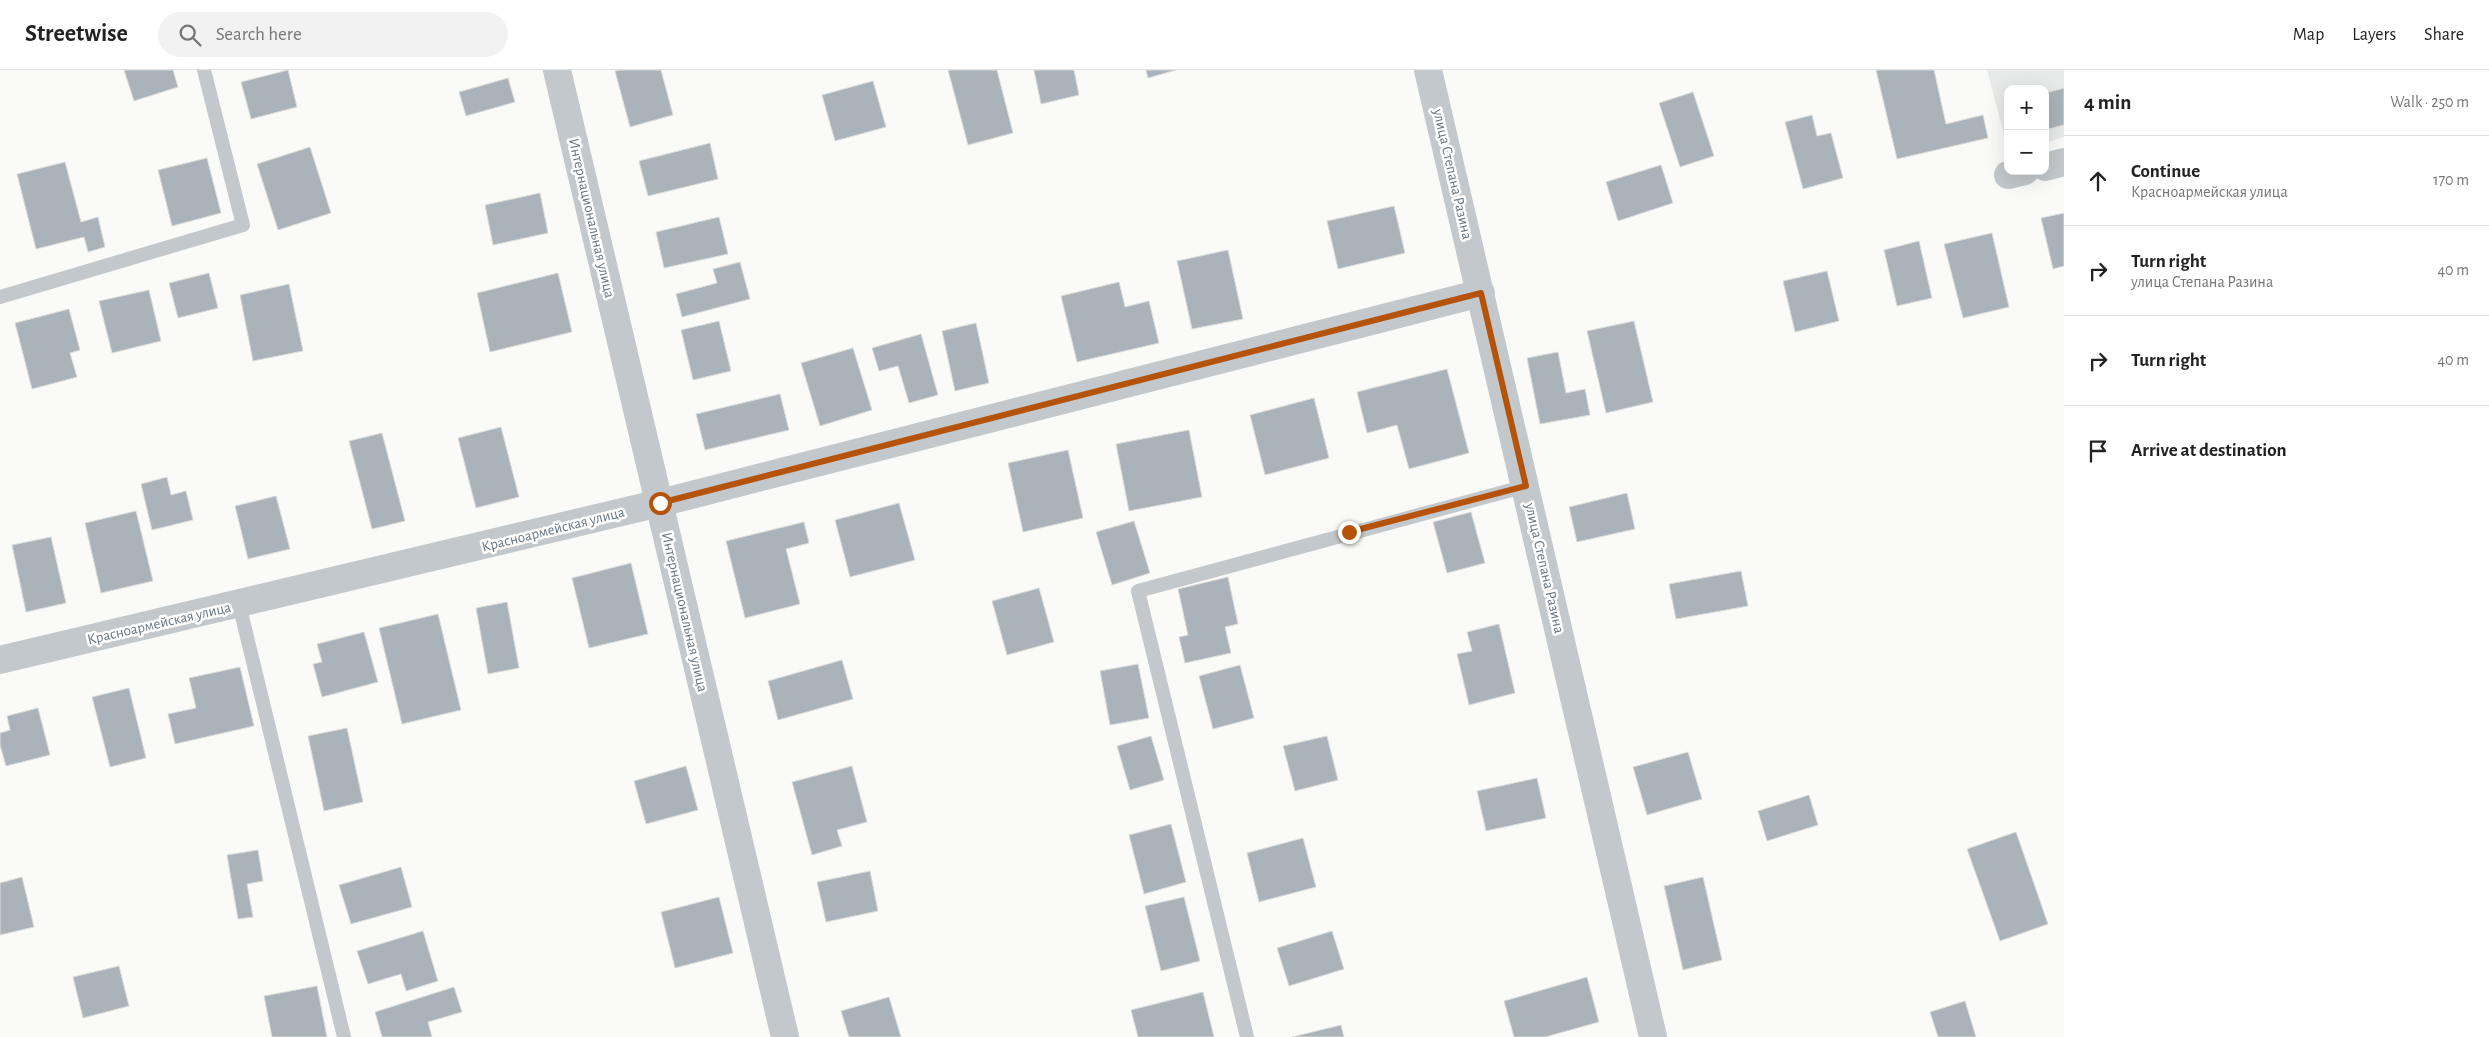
<!DOCTYPE html>
<meta charset="utf-8">
<style>
:root{--surface:#fff;--page:#f2f2f2;--text:#222;--muted:#767676;--line:#e0e0e0}
body{margin:0;font-family:"Alegreya Sans",sans-serif;background:var(--page);color:var(--text)}
.controls{position:absolute;right:15px;top:15px;display:grid;overflow:hidden;border-radius:10px;box-shadow:0 5px 20px #0002}
.controls button{width:45px;height:45px;display:grid;place-items:center;padding:0;border:0;border-bottom:1px solid var(--line);background:var(--surface);color:var(--text);font:25px sans-serif}
.stop{position:absolute;width:15px;height:15px;margin:-11px;border:4px solid #b45309;border-radius:50%;background:#fff}
.stop.end{background:#b45309;border-color:#fff;box-shadow:0 1px 5px #0008}
.list{margin:0;padding:0;list-style:none}
h2{display:flex;justify-content:space-between;align-items:center;height:65px;margin:0;padding:0 20px;font-size:21px}
h2 small{font-size:16px;font-weight:400;color:var(--muted)}
.list li{display:grid;grid-template-columns:32px 1fr auto;gap:15px;align-items:center;box-sizing:border-box;height:90px;padding:0 20px;border-top:1px solid var(--line)}
.list b{display:block;font-size:19px;white-space:nowrap}
.list p{margin:0;font-size:16px;white-space:nowrap;color:var(--muted)}
.list em{font-size:16px;font-style:normal;color:var(--muted)}
.icon{flex:none;width:28px;height:28px;fill:none;stroke:currentColor;stroke-width:2;stroke-linecap:round;stroke-linejoin:round}
.map{position:relative;flex:none;width:2064px;height:967px;overflow:hidden}
header{display:flex;align-items:center;gap:30px;box-sizing:border-box;height:70px;padding:0 25px;background:var(--surface);border-bottom:1px solid var(--line)}
header strong{font-size:24px}
nav{display:flex;gap:28px;margin-inline-start:auto;font-size:18px}
.search{width:350px;height:45px;background:var(--page);display:flex;align-items:center;gap:12px;box-sizing:border-box;padding:0 18px;border-radius:28px;color:var(--muted);font-size:19px}
main{display:flex}
aside{flex:1;background:var(--surface)}
.map>svg:first-child{display:block}
.built{fill:#e8e9e9}
.building{fill:#aab3b9;stroke:#dcdcda}
.lines{fill:none;stroke-linecap:round;stroke-linejoin:round}
.lane{stroke:#c3c8cc;stroke-width:14}
.street{stroke:#c3c8cc;stroke-width:28}
.route{stroke:#b45309;stroke-width:6}
.labels{text-anchor:middle;stroke-width:5;stroke-linejoin:round;paint-order:stroke}
.street-label{font-size:15px;fill:#657683;stroke:#fff}
</style>
<header>
<strong>Streetwise</strong>
<div class="search"><svg class="icon" aria-label="search" viewBox="0 0 24 24"><circle cx="10" cy="10" r="6"/><path d="M15 15l6 6"/></svg>Search here</div>
<nav><a>Map</a><a>Layers</a><a>Share</a></nav>
</header>
<main>
<div class="map">
<svg width="2064" height="967" viewBox="0 0 2064 967">
<rect width="100%" height="100%" fill="#fafaf8"/>
<polygon class="built" points="1987,0 2064,0 2064,67 2045,73 2045,19 2008,19 2008,79"/>
<g class="building">
<polygon points="124,0 173,0 178,17 134,31"/>
<polygon points="288,0 297,37 251,49 241,12"/>
<polygon points="620,0 661,0 673,45 630,57 615,1"/>
<polygon points="948,0 997,0 1013,63 968,75"/>
<polygon points="1034,0 1074,0 1079,25 1041,34"/>
<polygon points="1146,0 1176,0 1148,8"/>
<polygon points="1876,0 1934,0 1946,54 1983,45 1988,68 1897,89"/>
<polygon points="508,8 515,32 466,46 459,22"/>
<polygon points="873,11 886,57 835,71 822,25"/>
<polygon points="2064,18 2064,55 2045,60 2045,23"/>
<polygon points="1693,22 1714,86 1680,97 1659,33"/>
<polygon points="1812,45 1817,66 1831,63 1843,108 1803,119 1785,52"/>
<polygon points="710,73 718,109 648,126 639,91"/>
<polygon points="310,77 331,143 278,160 257,94"/>
<polygon points="207,88 221,143 172,156 158,100"/>
<polygon points="65,92 81,152 98,147 105,177 88,182 84,167 36,179 17,104"/>
<polygon points="1661,95 1673,133 1618,151 1606,112"/>
<polygon points="540,123 548,163 493,175 485,135"/>
<polygon points="1394,136 1405,183 1338,199 1327,151"/>
<polygon points="2064,143 2064,196 2053,199 2041,148"/>
<polygon points="719,147 728,184 664,198 656,162"/>
<polygon points="1992,163 2009,237 1963,248 1944,174"/>
<polygon points="1919,171 1932,228 1897,236 1884,180"/>
<polygon points="1228,180 1243,249 1192,259 1177,191"/>
<polygon points="740,192 750,229 682,247 676,224 717,213 713,199"/>
<polygon points="1827,201 1839,251 1795,262 1783,211"/>
<polygon points="209,203 218,238 178,248 169,213"/>
<polygon points="558,203 572,262 490,282 477,223"/>
<polygon points="1119,212 1125,237 1149,231 1159,273 1077,292 1061,226"/>
<polygon points="289,214 303,281 253,291 240,225"/>
<polygon points="149,220 161,271 112,283 99,231"/>
<polygon points="69,239 80,280 70,283 77,307 32,319 15,253"/>
<polygon points="719,251 731,301 693,310 681,260"/>
<polygon points="1634,251 1653,332 1606,343 1587,261"/>
<polygon points="976,253 989,313 955,321 942,261"/>
<polygon points="921,264 938,325 909,333 898,296 879,301 872,278"/>
<polygon points="853,278 872,340 820,356 801,293"/>
<polygon points="1558,282 1566,323 1585,319 1590,345 1540,354 1527,288"/>
<polygon points="1447,299 1469,383 1409,399 1397,355 1367,363 1357,322"/>
<polygon points="780,324 789,360 705,380 696,344"/>
<polygon points="1314,328 1329,388 1265,405 1250,345"/>
<polygon points="501,357 519,427 476,438 458,368"/>
<polygon points="1189,360 1202,427 1129,441 1116,374"/>
<polygon points="382,363 405,451 372,459 349,371"/>
<polygon points="1068,380 1083,448 1023,462 1008,393"/>
<polygon points="167,407 171,425 186,421 193,450 152,460 141,414"/>
<polygon points="1627,423 1635,459 1577,472 1569,437"/>
<polygon points="276,426 290,479 248,489 235,436"/>
<polygon points="899,433 915,490 850,507 835,450"/>
<polygon points="136,441 153,511 101,523 85,453"/>
<polygon points="1471,442 1485,493 1447,503 1433,452"/>
<polygon points="1134,451 1150,503 1112,515 1096,462"/>
<polygon points="804,452 809,473 786,479 800,534 745,548 726,471"/>
<polygon points="51,467 66,533 26,542 12,475"/>
<polygon points="631,493 648,564 589,578 572,508"/>
<polygon points="1741,501 1748,536 1676,549 1669,514"/>
<polygon points="1228,507 1238,554 1225,557 1231,583 1185,593 1179,567 1188,565 1178,519"/>
<polygon points="1039,518 1054,572 1007,585 992,531"/>
<polygon points="507,532 519,598 488,604 476,538"/>
<polygon points="438,544 461,640 402,654 379,558"/>
<polygon points="1499,554 1515,623 1469,635 1457,584 1472,581 1467,562"/>
<polygon points="364,562 378,612 322,627 313,594 322,592 317,574"/>
<polygon points="842,590 853,629 778,650 768,611"/>
<polygon points="1138,594 1149,648 1110,655 1100,601"/>
<polygon points="1240,595 1254,648 1213,659 1199,606"/>
<polygon points="240,597 254,656 175,674 168,644 196,638 189,608"/>
<polygon points="129,618 146,688 110,697 92,627"/>
<polygon points="38,638 50,685 6,696 0,675 0,663 10,660 7,646"/>
<polygon points="347,658 363,732 324,741 308,666"/>
<polygon points="1151,666 1164,710 1130,720 1117,676"/>
<polygon points="1327,666 1338,710 1295,721 1283,676"/>
<polygon points="1688,682 1702,729 1647,745 1633,697"/>
<polygon points="686,696 698,740 646,754 634,711"/>
<polygon points="852,696 867,752 837,760 842,776 812,785 792,712"/>
<polygon points="1537,708 1546,748 1486,761 1477,721"/>
<polygon points="1809,725 1818,755 1767,771 1758,741"/>
<polygon points="1171,754 1186,812 1144,824 1129,765"/>
<polygon points="2016,762 2048,854 2000,871 1967,779"/>
<polygon points="1303,768 1316,817 1259,832 1247,783"/>
<polygon points="258,780 263,811 247,814 253,847 238,849 227,785"/>
<polygon points="401,797 412,837 351,854 339,815"/>
<polygon points="870,801 878,841 826,852 817,812"/>
<polygon points="22,807 34,857 0,865 0,813"/>
<polygon points="1703,807 1722,890 1683,900 1664,816"/>
<polygon points="719,827 733,883 675,898 661,842"/>
<polygon points="1184,827 1200,891 1161,901 1145,836"/>
<polygon points="423,861 438,911 406,921 401,904 368,914 357,881"/>
<polygon points="1332,861 1344,899 1289,916 1277,878"/>
<polygon points="119,896 129,936 83,948 73,907"/>
<polygon points="1587,907 1599,952 1545,967 1514,967 1504,931"/>
<polygon points="317,916 327,967 272,967 264,926"/>
<polygon points="454,917 462,942 428,952 432,967 382,967 375,942"/>
<polygon points="1203,922 1214,967 1138,967 1131,940"/>
<polygon points="889,927 901,967 849,967 841,941"/>
<polygon points="1965,931 1976,967 1938,967 1930,942"/>
<polygon points="1341,955 1344,967 1292,967"/>
</g>
<g class="lines">
<g class="lane">
<polyline points="0,227 243,155 204,0"/>
<polyline points="239,534 344,967"/>
<polyline points="1247,967 1138,521 1526,416"/>
</g>
<g class="street">
<polyline points="557,0 785,967"/>
<polyline points="1428,0 1653,967"/>
<polyline points="2045,97 2064,92"/>
<polyline points="2008,105 2025,101"/>
<polyline points="0,590 660,433 1481,223"/>
</g>
</g>
<g class="lines">
<polyline class="route" points="660,433 1481,223 1526,416 1349,462"/>
</g>
<g class="labels">
<g class="street-label">
<text transform="translate(1453 104) rotate(77)" y="5">улица Степана Разина</text>
<text transform="translate(592 148) rotate(77)" y="5">Интернациональная улица</text>
<text transform="translate(553 459) rotate(-14)" y="5">Красноармейская улица</text>
<text transform="translate(1545 498) rotate(77)" y="5">улица Степана Разина</text>
<text transform="translate(685 542) rotate(77)" y="5">Интернациональная улица</text>
<text transform="translate(159 553) rotate(-13)" y="5">Красноармейская улица</text>
</g>
</g>
</svg>
<div class="controls">
<button>+</button>
<button>−</button>
</div>
<div class="stop" style="left:660px;top:433px"></div>
<div class="stop end" style="left:1349px;top:462px"></div>
</div>
<aside>
<h2>4 min<small>Walk · 250 m</small></h2>
<ul class="list">
<li><svg class="icon" aria-label="ahead" viewBox="0 0 24 24"><path d="M12 20V5M6 11l6-6 6 6"/></svg><div><b>Continue</b><p>Красноармейская улица</p></div><em>170 m</em></li>
<li><svg class="icon" aria-label="right" viewBox="0 0 24 24"><path d="M7 20v-9h11M14 6l5 5-5 5"/></svg><div><b>Turn right</b><p>улица Степана Разина</p></div><em>40 m</em></li>
<li><svg class="icon" aria-label="right" viewBox="0 0 24 24"><path d="M7 20v-9h11M14 6l5 5-5 5"/></svg><div><b>Turn right</b></div><em>40 m</em></li>
<li><svg class="icon" aria-label="arrive" viewBox="0 0 24 24"><path d="M6 21V4h12l-3 4 3 4H6"/></svg><div><b>Arrive at destination</b></div></li>
</ul>
</aside>
</main>
